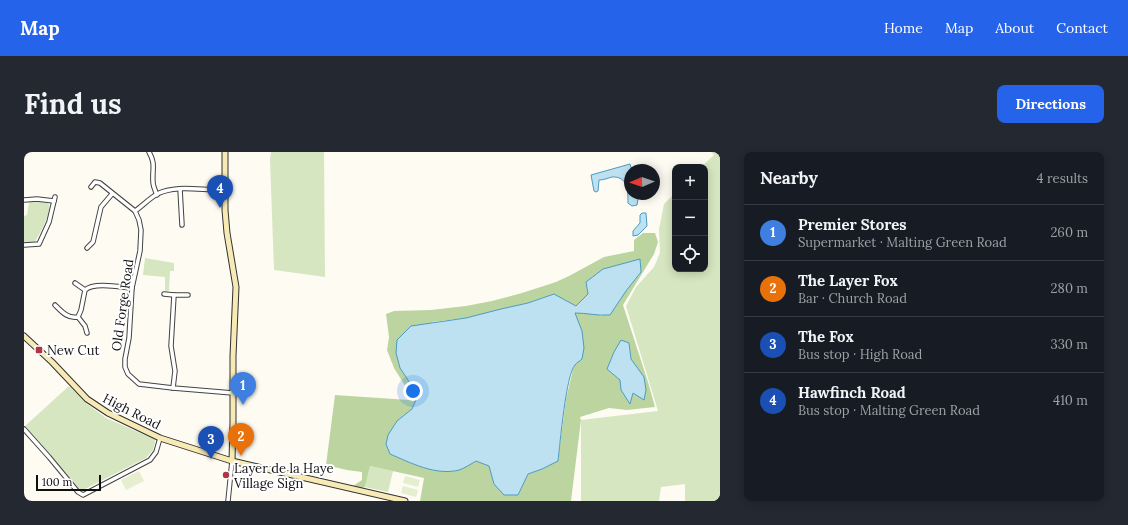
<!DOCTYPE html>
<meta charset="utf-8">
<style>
:root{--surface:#171b24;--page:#242831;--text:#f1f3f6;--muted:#9ea1a6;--line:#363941;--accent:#2563eb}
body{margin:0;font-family:Lora,serif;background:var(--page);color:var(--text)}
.controls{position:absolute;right:12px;top:12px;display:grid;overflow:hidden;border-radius:8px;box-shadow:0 2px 10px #0003}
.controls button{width:36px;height:36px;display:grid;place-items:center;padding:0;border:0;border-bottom:1px solid var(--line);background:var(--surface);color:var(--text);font:20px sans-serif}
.compass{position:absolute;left:600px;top:12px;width:36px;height:36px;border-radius:50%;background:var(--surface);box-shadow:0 2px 10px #0003;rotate:268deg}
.scale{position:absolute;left:12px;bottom:10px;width:65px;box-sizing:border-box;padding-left:4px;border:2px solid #101010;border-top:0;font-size:11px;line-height:14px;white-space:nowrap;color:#101010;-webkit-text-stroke:3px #fff;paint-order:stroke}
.you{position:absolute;left:389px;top:239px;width:14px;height:14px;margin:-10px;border:3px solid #fff;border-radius:50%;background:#1a73e8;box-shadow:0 0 0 6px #1a73e833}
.badge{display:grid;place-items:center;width:26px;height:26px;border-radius:50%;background:var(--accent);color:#fff;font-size:13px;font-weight:700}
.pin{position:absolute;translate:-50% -33px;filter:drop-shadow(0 1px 2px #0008)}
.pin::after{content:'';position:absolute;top:21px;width:14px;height:12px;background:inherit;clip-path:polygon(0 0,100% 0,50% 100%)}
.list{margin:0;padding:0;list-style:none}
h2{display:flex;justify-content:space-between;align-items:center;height:52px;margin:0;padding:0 16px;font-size:17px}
h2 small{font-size:13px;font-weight:400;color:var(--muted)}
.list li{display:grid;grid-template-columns:26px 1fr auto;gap:12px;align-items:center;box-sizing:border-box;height:56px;padding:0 16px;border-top:1px solid var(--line)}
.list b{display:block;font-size:15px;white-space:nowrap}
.list p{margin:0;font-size:13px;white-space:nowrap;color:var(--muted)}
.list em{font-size:13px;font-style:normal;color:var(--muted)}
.icon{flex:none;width:22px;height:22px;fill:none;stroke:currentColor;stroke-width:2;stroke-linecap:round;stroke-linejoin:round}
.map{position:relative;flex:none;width:696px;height:349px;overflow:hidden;border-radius:8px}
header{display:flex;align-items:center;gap:24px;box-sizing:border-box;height:56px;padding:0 20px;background:var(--accent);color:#fff}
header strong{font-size:19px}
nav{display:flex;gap:22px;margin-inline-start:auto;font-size:14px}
.intro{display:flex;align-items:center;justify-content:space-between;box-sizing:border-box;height:96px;padding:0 24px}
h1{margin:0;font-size:28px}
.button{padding:10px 18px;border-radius:8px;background:var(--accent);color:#fff;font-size:14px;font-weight:700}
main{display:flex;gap:24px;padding:0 24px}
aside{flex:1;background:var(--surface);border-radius:8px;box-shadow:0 2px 10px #0003}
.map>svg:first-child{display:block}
.green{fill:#d6e6c0}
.forest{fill:#bcd5a0;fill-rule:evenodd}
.pitch{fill:#e6eed0}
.water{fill:#bde1f0;stroke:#4b9bc0}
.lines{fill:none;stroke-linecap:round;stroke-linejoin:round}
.street-casing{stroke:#434343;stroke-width:5.5}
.secondary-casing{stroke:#323232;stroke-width:7}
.street{stroke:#fff;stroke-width:3.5}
.secondary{stroke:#f7eab5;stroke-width:5}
.poi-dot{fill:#b23545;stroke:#fff;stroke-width:1.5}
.labels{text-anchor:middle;stroke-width:4;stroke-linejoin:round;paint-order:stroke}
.street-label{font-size:13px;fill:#101010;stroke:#fff}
.poi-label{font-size:13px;fill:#101010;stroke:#fff;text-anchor:start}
</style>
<header>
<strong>Map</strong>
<nav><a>Home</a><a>Map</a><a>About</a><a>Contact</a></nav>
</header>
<div class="intro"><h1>Find us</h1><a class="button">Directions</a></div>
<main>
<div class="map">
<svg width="696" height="349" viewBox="0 0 696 349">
<rect width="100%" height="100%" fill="#fefbf3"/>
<g class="green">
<polygon points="247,0 300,0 301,125 250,118 246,7"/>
<polygon points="687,0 696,0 696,349 661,349 661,332 637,335 635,349 557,349 557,268 634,259 602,154 612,135 630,115 636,101 635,77 640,52 651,41 651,117 681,117 681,15 677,15 690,3"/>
<path d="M6 50H21L25 52C27 62 16 81 11 90L10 92H0V64L3 63 5 51Z"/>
<polygon points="121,106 150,111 150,119 146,119 145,139 141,139 141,125 119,123"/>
<polygon points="45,234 63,252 82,266 130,287 131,290 129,298 122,306 57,339 1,274"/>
<polygon points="346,314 369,319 364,340 341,335"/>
</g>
<path class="forest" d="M619 81H631L634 90 630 102 599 153 624 230 631 255 603 258 585 256 556 265 557 268 547 349H396L400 326 346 314 341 335C337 337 334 336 329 334L338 328V320L323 318 302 313 311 243 385 248 388 245 370 216 363 198 365 185 362 162 370 159 407 158 442 154 468 149 498 141 532 130 545 124 580 105 610 99V88ZM616 108 617 120 602 139 578 164 569 161H550L552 166 550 213 542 247 534 308 518 317 504 322 494 343 470 332 465 314 452 309 435 318 400 316 366 302 373 269 388 257 394 243 388 233 408 170 442 166 477 157 504 151 530 142 552 154 564 142 562 130 579 117ZM597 189 605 191 607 207 620 225 609 241 606 252 597 238 596 228 583 217 590 200Z"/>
<g class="pitch">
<polygon points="115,319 120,329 102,338 97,328"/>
<polygon points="381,324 396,328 394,335 379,331"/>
<polygon points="379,334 394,338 392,345 377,341"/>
</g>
<g class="water">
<path d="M606 12 608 18H606V42H612L614 47 613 53 608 54 604 51C604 39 604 24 588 25 584 26 580 28 575 28L574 39 572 40 570 39 567 23Z"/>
<polygon points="618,61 622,61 623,74 614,83 609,84 609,79 616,71 616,63"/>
<path d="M616 107 617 120 602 139 586 163C574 164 563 161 551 161L558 179 560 196 558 207C556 209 552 211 551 213 542 222 536 292 534 309L518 317 504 322 494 343H480L470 332 465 314 452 309C447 312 441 316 435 318 412 324 387 311 366 302L362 292 364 283 373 269 388 257 394 243 376 216 372 201 373 188 387 174 442 166 477 157 504 151 530 142 552 154 564 142 562 130 579 117Z"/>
<polygon points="597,188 605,191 607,207 620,225 622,238 620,248 609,241 606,252 597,238 596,228 583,217 590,200"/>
</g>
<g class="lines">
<g class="street-casing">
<g id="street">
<path d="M125 0C132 12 128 17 129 30 129 34 131 38 133 43"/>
<polyline points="67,35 71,30 76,31 111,59 115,68 117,78 116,99 108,136 105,186 101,207 101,215 104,222 115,232 149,236 209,241"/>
<polyline points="156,37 158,73"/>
<polyline points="0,48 13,47 30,49 31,45"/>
<path d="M111 59C118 54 125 47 133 42 153 32 179 39 200 38"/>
<polyline points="0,93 15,92 25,70 30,49"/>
<polyline points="63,96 69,90 77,55 88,42"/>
<polyline points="51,131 61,138"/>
<polyline points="140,142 150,143"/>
<path d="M31 153C38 160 44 167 54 165L57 158 61 138C70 130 96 135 108 136"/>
<polyline points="54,165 61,174 63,181"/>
<polyline points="149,236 151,219 147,194 150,143 164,143"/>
<polyline points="0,277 25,305 54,340 59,343 126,308 132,300 136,286"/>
<polyline points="204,349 208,309"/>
</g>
</g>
<g class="secondary-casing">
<g id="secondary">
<polyline points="201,0 201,58 203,81 212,135 209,204 209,270 208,309"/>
<polyline points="0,184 28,210 63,247 84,261 136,286 208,309 381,349"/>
</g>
</g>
<use href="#street" class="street"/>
<use href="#secondary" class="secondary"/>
</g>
<g class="poi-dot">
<rect x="11" y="194" width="8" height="8" rx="2"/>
<circle cx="202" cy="323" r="4"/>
</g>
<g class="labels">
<g class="street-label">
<text transform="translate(98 153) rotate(-82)" y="5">Old Forge Road</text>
<text transform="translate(108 259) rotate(27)" y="5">High Road</text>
</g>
<g class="poi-label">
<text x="23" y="203">New Cut</text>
<text x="210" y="321">Layer de la Haye<tspan x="210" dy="15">Village Sign</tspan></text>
</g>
</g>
</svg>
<div class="controls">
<button>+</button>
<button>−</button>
<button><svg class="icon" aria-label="locate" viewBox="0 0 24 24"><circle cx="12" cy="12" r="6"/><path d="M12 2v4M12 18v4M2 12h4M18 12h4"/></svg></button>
</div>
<svg class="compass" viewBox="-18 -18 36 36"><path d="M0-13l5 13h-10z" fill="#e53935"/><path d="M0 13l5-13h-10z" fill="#9ea1a6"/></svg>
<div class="scale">100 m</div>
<div class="you"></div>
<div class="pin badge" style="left:219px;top:253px;background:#3f7fe0">1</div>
<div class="pin badge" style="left:217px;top:304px;background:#e8710a">2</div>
<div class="pin badge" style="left:187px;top:307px;background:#1a4fb4">3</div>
<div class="pin badge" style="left:196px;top:56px;background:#1a4fb4">4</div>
</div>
<aside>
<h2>Nearby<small>4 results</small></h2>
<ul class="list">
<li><span class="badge" style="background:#3f7fe0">1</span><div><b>Premier Stores</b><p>Supermarket · Malting Green Road</p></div><em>260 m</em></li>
<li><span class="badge" style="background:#e8710a">2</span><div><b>The Layer Fox</b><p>Bar · Church Road</p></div><em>280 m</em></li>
<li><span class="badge" style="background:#1a4fb4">3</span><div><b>The Fox</b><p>Bus stop · High Road</p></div><em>330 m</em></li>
<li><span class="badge" style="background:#1a4fb4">4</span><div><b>Hawfinch Road</b><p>Bus stop · Malting Green Road</p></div><em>410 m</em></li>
</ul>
</aside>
</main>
